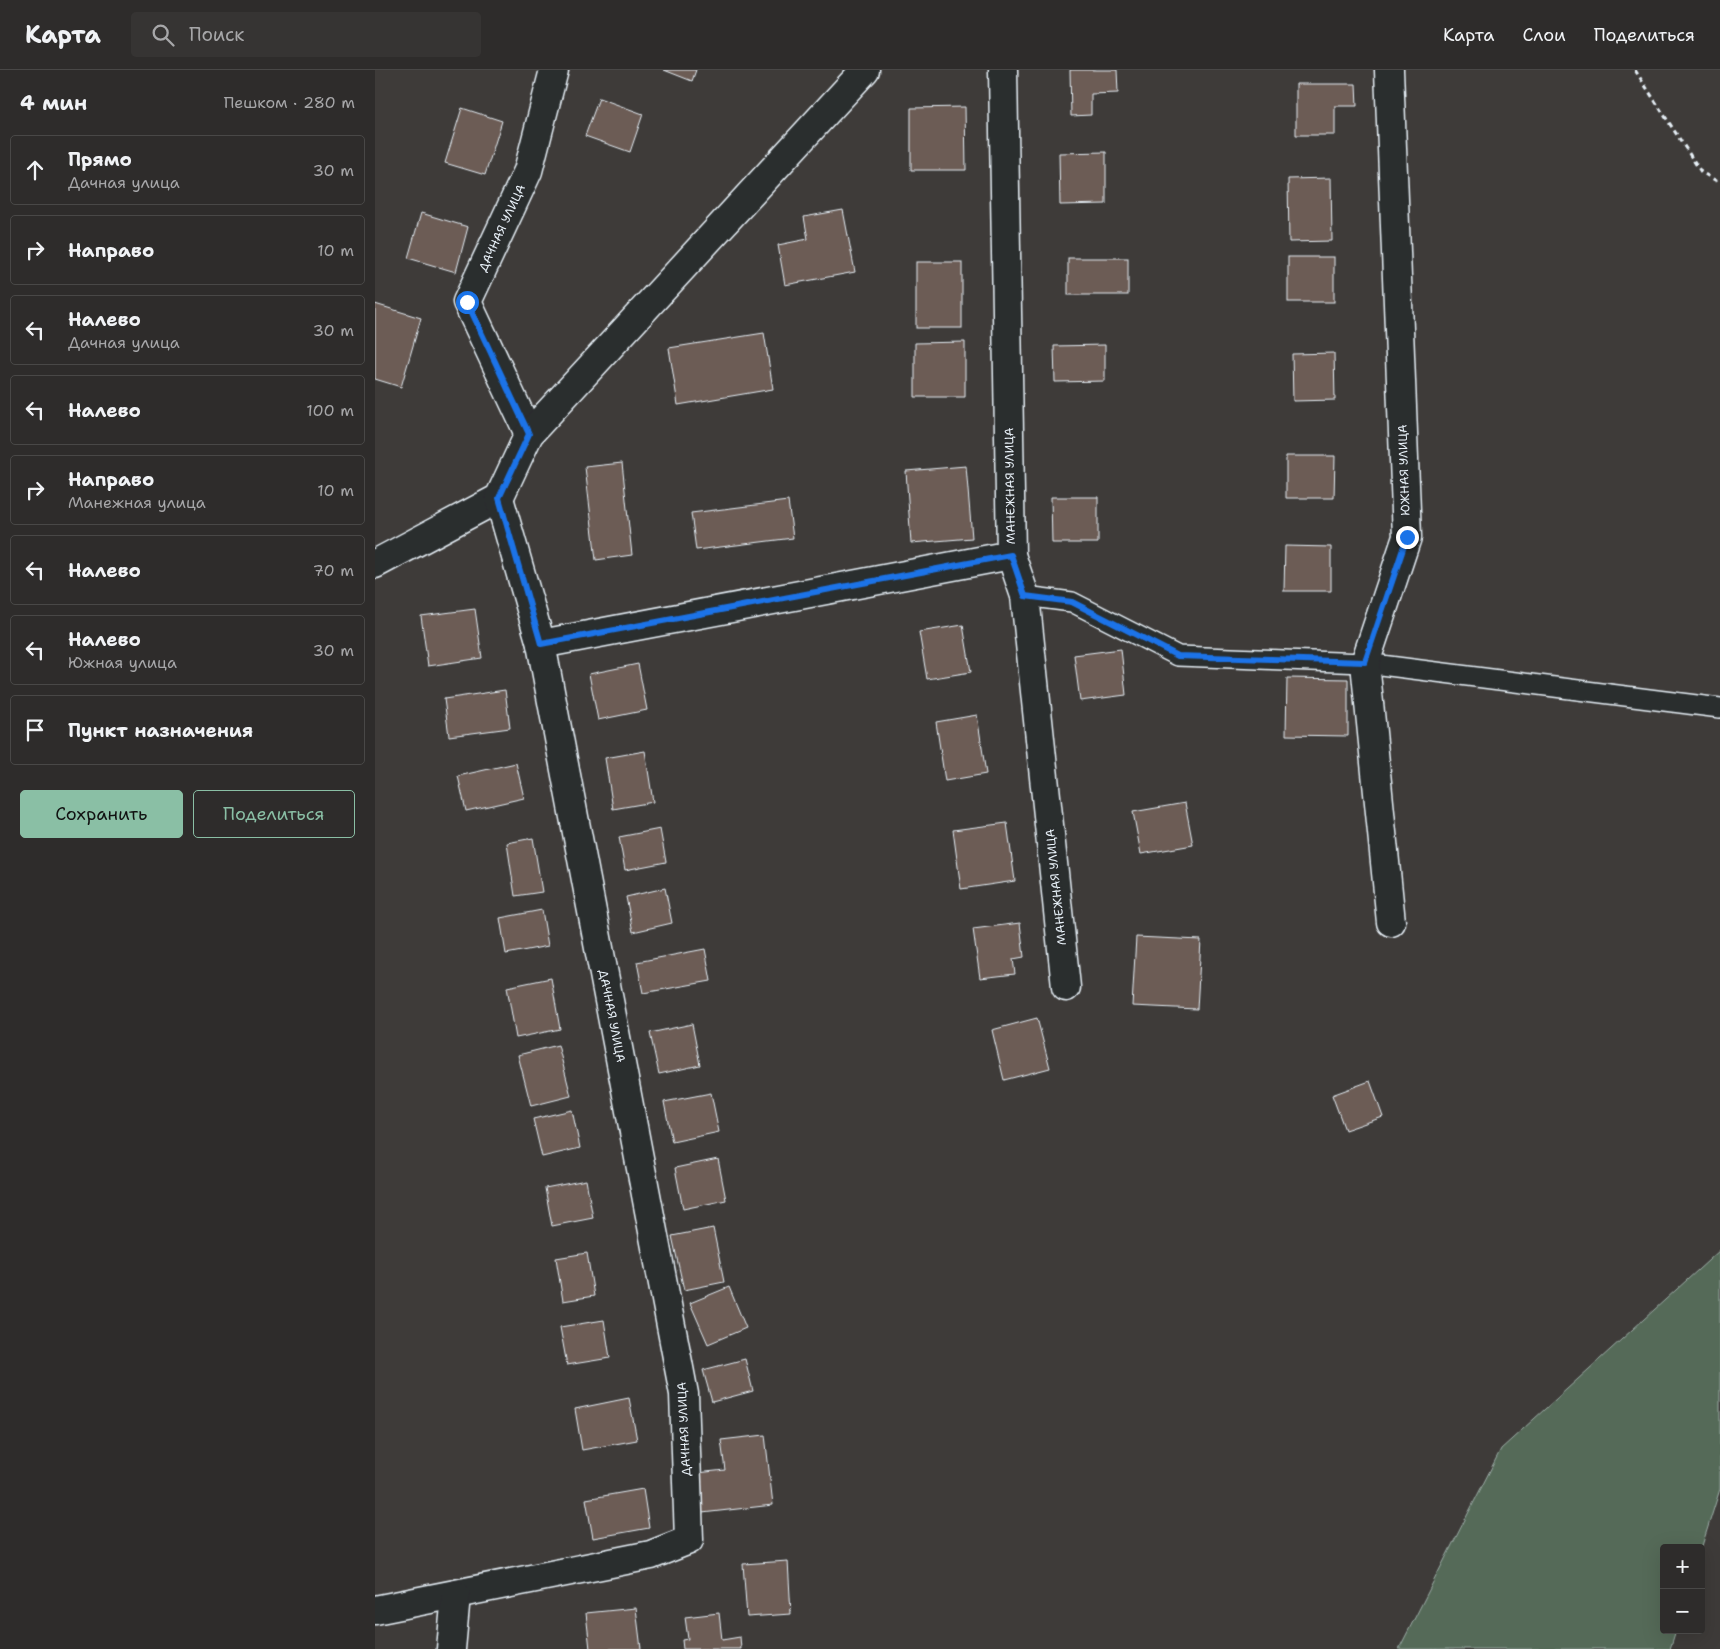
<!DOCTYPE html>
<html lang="ru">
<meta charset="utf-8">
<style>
:root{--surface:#2e2c2b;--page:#363433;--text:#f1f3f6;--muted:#a7a7a9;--line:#494847;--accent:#8abfa5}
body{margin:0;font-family:"Shantell Sans",sans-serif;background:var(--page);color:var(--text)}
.controls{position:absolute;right:15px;bottom:15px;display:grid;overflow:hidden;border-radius:5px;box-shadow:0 5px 20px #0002}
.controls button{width:45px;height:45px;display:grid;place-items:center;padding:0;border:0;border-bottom:1px solid var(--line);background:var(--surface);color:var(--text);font:25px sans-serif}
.stop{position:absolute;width:15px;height:15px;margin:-11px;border:4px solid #1a73e8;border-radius:50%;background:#fff}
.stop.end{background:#1a73e8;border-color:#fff;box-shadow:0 1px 5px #0008}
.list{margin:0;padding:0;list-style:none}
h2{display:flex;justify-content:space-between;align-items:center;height:65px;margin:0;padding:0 20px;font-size:21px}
h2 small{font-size:16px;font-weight:400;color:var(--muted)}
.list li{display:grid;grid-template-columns:32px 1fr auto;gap:15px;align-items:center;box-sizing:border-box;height:70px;margin:0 10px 10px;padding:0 10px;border:1px solid var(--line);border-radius:5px}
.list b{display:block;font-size:19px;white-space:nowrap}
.list p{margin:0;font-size:16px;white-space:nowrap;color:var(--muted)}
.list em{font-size:16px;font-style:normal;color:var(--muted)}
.actions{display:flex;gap:10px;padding:15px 20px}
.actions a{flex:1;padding:11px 0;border:1px solid var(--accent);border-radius:5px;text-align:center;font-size:18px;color:var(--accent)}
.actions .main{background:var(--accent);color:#111}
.icon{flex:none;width:28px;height:28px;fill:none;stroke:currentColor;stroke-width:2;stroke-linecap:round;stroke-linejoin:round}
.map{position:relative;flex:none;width:1345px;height:1579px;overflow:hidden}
header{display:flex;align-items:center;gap:30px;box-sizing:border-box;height:70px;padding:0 25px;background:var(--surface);border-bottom:1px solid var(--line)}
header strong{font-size:24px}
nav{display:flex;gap:28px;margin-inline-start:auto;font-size:18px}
.search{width:350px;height:45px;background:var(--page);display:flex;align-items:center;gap:12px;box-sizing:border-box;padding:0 18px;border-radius:5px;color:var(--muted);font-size:19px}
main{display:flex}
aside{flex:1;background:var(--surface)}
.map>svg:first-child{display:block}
.green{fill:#546b59;stroke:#9eaea8}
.building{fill:#6c5b54;stroke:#e8f1f8}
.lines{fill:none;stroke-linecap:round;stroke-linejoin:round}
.service-casing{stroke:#e8f1f8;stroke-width:22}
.minor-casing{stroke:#e8f1f8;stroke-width:31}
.path{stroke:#e8f1f8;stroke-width:3;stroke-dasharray:5 4;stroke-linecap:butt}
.service{stroke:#2a2d2e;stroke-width:19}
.minor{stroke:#2a2d2e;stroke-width:28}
.route{stroke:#1a73e8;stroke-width:6}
.labels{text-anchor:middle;stroke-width:4;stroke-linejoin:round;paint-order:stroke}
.street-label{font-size:12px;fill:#e8f1f8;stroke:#2a2d2e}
</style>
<header>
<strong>Карта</strong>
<div class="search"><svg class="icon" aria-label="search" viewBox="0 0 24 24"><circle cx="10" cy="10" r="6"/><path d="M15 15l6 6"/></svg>Поиск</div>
<nav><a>Карта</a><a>Слои</a><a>Поделиться</a></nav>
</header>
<main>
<aside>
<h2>4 мин<small>Пешком · 280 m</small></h2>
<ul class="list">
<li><svg class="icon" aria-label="ahead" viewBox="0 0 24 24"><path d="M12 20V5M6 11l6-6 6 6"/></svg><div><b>Прямо</b><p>Дачная улица</p></div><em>30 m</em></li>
<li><svg class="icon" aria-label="right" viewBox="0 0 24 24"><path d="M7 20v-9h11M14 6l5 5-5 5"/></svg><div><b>Направо</b></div><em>10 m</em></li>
<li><svg class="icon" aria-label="left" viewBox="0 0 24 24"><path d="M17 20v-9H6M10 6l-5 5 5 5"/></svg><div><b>Налево</b><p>Дачная улица</p></div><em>30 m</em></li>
<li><svg class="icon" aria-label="left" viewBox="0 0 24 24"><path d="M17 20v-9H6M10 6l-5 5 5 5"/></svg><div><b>Налево</b></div><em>100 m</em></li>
<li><svg class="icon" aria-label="right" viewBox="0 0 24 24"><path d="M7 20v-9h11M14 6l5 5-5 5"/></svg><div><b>Направо</b><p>Манежная улица</p></div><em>10 m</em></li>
<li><svg class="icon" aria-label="left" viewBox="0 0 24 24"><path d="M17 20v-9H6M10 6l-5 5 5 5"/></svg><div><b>Налево</b></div><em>70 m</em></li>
<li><svg class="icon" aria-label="left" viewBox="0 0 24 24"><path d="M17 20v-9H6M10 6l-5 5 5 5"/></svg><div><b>Налево</b><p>Южная улица</p></div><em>30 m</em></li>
<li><svg class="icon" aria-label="arrive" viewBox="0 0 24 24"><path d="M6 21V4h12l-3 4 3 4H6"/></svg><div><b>Пункт назначения</b></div></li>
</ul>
<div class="actions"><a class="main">Сохранить</a><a>Поделиться</a></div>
</aside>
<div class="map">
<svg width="1345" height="1579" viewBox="0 0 1345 1579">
<rect width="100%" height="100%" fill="#3e3b39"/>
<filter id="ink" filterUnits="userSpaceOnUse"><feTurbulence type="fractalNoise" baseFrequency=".02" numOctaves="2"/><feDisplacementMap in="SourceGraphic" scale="10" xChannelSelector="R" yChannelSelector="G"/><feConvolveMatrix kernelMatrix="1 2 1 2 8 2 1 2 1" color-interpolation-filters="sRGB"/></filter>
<g filter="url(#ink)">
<polygon class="green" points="1345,1180 1345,1419 1326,1479 1326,1478 1289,1478 1289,1560 1301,1560 1295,1579 1024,1579 1126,1379"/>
<g class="building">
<polygon points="289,0 321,0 317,11"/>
<polygon points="695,0 742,0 743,23 716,24 716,45 696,46"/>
<polygon points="921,14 981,14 982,36 960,36 960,65 921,65"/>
<polygon points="224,28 268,44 255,82 210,66"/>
<polygon points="590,37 591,100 536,100 536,38"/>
<polygon points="87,38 127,51 110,105 70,93"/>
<polygon points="731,82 731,134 685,135 684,83"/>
<polygon points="956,108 957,171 914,172 913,109"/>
<polygon points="468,140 480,202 410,215 403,175 433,169 429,147"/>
<polygon points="46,143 93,157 81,202 33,188"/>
<rect x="913" y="187" width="46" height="45"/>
<rect x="693" y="188" width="60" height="37"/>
<rect x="541" y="192" width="46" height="66"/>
<polygon points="0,234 46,248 26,317 0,309"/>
<polygon points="389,263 398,319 303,335 294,278"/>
<polygon points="590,272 590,327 540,327 540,273"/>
<polygon points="730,275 730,311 680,312 679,276"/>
<polygon points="959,283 960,330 918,331 917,284"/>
<polygon points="911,386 960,386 959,428 911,428"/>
<polygon points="247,393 257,485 221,490 210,397"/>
<polygon points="591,396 597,468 536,473 531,401"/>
<polygon points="676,427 723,427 723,473 677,473"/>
<polygon points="413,431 418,468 321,480 316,443"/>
<polygon points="910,476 956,477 956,521 909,521"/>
<polygon points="100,539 107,588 53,596 46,546"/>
<polygon points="588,555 596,602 552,609 544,562"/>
<polygon points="746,579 751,625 705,631 699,585"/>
<polygon points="263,594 272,640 223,650 214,604"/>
<polygon points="912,608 973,609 973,666 911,665"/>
<polygon points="130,620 135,658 74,666 69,629"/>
<polygon points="602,645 611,704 570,711 561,652"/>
<polygon points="270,681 278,732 238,739 230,688"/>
<polygon points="141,693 149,728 91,741 83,706"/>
<polygon points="810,733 818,775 766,784 758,742"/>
<polygon points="632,753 640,811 586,819 578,760"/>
<polygon points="285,759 291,792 250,800 244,767"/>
<polygon points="158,768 167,822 140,826 132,773"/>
<polygon points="290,818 297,853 258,862 251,827"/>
<polygon points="167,840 173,876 131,884 125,848"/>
<polygon points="645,853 649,887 638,889 640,904 605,908 598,859"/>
<polygon points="761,867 826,870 822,939 757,936"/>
<polygon points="330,879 336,911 268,923 262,892"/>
<polygon points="176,908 185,959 141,968 132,917"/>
<polygon points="662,948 675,998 629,1010 617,960"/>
<polygon points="317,954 325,995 284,1004 275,963"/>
<polygon points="183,975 196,1026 156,1036 143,985"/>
<polygon points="995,1011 1008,1047 970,1060 957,1025"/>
<polygon points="336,1023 344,1062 297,1072 289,1032"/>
<polygon points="197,1040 205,1078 167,1087 158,1049"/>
<polygon points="343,1089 351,1130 308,1139 300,1098"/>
<polygon points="211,1110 218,1148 177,1156 170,1118"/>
<polygon points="338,1158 349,1212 309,1220 297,1166"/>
<polygon points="212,1183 219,1226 188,1231 181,1188"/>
<polygon points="354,1217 371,1258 333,1274 315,1233"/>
<polygon points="229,1250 235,1288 192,1295 185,1257"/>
<polygon points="370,1289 378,1321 337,1332 328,1300"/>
<polygon points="254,1328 262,1370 207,1380 200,1339"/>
<polygon points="390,1365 398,1435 327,1443 322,1403 350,1400 346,1370"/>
<polygon points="268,1419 274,1458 218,1468 211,1429"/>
<polygon points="413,1491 416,1544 372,1547 368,1494"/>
<polygon points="261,1538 266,1579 215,1579 211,1543"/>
<polygon points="344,1543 347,1570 365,1567 366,1579 308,1579 307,1570 313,1569 310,1547"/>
</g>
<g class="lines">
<g class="service-casing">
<polyline id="service" points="650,526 697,532 803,586 990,593 1345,638"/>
</g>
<g class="minor-casing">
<g id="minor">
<polyline points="628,0 636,485 650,526 691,917"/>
<polyline points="1014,0 1032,467 990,593 1016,852"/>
<polyline points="154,364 92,232 153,101 179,0"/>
<polyline points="0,494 124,428 154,364 490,0"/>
<polyline points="166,574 636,485"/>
<polyline points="0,1540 276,1485 314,1470 309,1324 166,574 124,428"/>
<polyline points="76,1579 81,1525"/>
</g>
</g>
<polyline class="path" points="1260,0 1326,102 1345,113"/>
<use href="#service" class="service"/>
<use href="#minor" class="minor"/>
</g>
</g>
<g class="lines" filter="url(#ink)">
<polyline class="route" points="92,232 154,364 124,428 166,574 636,485 650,526 697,532 803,586 990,592 1032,467"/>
</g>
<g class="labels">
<g class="street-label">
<text transform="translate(127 158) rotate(-65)" y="4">ДАЧНАЯ УЛИЦА</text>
<text transform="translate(1029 400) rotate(-92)" y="4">ЮЖНАЯ УЛИЦА</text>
<text transform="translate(635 416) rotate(-91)" y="4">МАНЕЖНАЯ УЛИЦА</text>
<text transform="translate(681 817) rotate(-96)" y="4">МАНЕЖНАЯ УЛИЦА</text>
<text transform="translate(237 946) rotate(79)" y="4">ДАЧНАЯ УЛИЦА</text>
<text transform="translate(309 1359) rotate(-93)" y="4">ДАЧНАЯ УЛИЦА</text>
</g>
</g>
</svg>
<div class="controls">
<button>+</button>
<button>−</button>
</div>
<div class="stop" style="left:92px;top:232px"></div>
<div class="stop end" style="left:1032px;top:467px"></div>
</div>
</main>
